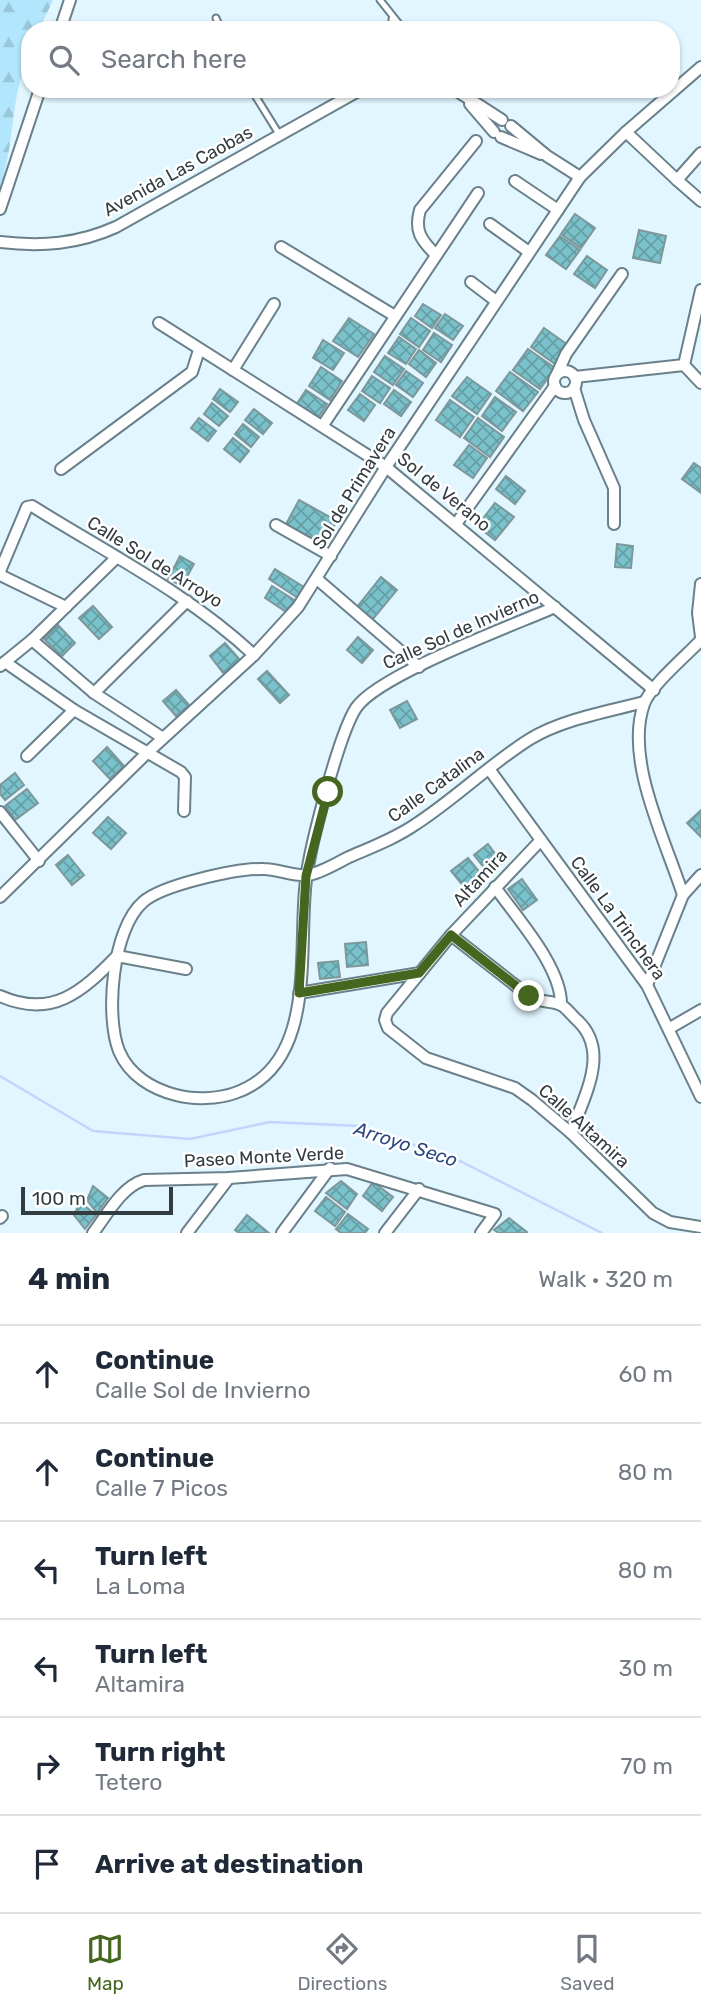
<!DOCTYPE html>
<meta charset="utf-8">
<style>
:root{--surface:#fff;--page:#f6f6f7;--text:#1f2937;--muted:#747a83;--line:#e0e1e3;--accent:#44661e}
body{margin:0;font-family:Rubik,sans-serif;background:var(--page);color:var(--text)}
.scale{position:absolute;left:21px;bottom:18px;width:152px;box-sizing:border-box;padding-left:7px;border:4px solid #333d41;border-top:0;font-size:19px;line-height:24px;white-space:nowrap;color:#333d41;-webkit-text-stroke:5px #fff;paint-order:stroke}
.stop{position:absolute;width:21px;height:21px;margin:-16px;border:5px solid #44661e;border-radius:50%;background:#fff}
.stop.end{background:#44661e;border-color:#fff;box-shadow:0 2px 7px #0008}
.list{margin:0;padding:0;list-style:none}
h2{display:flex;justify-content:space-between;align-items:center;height:91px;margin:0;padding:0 28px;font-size:30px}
h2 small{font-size:23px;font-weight:400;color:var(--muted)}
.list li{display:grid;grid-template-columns:46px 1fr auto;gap:21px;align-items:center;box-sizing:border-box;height:98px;padding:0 28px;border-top:2px solid var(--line)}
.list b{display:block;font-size:26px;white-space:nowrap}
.list p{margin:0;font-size:23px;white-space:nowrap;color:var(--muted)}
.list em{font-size:23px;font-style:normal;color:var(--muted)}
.icon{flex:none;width:38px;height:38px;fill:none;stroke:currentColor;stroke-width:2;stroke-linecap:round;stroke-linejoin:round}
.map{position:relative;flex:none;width:701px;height:1233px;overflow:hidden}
.search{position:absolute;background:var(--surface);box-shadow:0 2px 5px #0004;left:21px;right:21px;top:21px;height:77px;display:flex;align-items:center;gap:18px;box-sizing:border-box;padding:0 24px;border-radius:28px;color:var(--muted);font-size:26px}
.sheet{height:679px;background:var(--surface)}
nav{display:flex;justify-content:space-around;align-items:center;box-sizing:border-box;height:98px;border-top:2px solid var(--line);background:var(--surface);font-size:19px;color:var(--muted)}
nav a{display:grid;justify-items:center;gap:4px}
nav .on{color:var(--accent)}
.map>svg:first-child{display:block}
.forest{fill:url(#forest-firs)}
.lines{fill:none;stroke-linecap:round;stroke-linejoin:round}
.stream{stroke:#c2d6fd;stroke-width:2.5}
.building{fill:url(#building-cross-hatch);stroke:#7d979b;stroke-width:2}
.lane-casing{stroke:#6a808a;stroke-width:9}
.street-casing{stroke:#6a808a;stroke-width:14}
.lane{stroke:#fff;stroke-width:5}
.street{stroke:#fff;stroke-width:10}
.route{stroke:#44661e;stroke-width:9}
.labels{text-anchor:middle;stroke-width:5;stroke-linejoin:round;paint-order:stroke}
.street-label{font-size:18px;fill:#333d41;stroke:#fff}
.water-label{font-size:19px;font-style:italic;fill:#2c4881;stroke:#fff}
</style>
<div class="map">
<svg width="701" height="1233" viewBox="0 0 701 1233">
<defs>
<pattern id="forest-firs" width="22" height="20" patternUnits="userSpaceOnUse" patternTransform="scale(1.75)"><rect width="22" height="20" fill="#b2e6fc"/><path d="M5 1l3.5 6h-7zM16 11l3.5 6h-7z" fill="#9ac6d9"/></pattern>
<pattern id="building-cross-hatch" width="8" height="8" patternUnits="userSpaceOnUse" patternTransform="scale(1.75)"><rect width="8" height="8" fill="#7ac2cb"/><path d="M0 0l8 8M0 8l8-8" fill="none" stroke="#659fa6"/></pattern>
</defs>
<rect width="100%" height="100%" fill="#e2f6ff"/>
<path class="forest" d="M0 0H53L39 30H30C30 54 20 76 16 100 11 130 10 159 0 187Z"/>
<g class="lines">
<polyline class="stream" points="0,1076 93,1131 190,1139 270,1122 360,1126 462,1162 602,1233"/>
</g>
<g class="building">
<polygon points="575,214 595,228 581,248 561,234"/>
<polygon points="639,230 666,236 660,263 633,258"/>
<polygon points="560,236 580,250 566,269 546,255"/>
<polygon points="587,256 607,270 595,288 574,274"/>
<polygon points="423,304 441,315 432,328 415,316"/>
<polygon points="445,314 463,326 453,340 435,328"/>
<polygon points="349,318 374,334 358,357 333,341"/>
<polygon points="411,318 430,331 419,347 400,334"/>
<polygon points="544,328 568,345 555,364 531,347"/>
<polygon points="434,333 452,345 441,362 423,350"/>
<polygon points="399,337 416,349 406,364 388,353"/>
<polygon points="323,340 344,353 333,370 313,358"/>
<polygon points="528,349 555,368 540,389 513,370"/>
<polygon points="419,350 436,363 426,377 409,364"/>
<polygon points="385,356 404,369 393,385 374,372"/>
<polygon points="321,367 342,381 330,400 309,386"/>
<polygon points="406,371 423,383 413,397 396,385"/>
<polygon points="510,372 538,392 523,411 496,391"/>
<polygon points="372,376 390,388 380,403 362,391"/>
<polygon points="467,377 491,394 477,414 452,396"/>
<polygon points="220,389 238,402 230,412 213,399"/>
<polygon points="306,390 327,404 317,419 296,405"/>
<polygon points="394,390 411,402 401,416 384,404"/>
<polygon points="360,394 375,405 364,421 348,410"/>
<polygon points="495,397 516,412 502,431 482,416"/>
<polygon points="450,400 474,417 460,437 436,420"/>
<polygon points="212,403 228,416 219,426 204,414"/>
<polygon points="254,409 272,423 263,434 245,420"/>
<polygon points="199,418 216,431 208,441 191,428"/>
<polygon points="478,418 504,437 490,457 464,438"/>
<polygon points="243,424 259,437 251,447 235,434"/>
<polygon points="233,438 249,451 240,462 224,449"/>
<polygon points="469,445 487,458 473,478 454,465"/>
<polygon points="694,463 701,468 701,493 682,479"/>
<polygon points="506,476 525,491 515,504 496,489"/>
<polygon points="299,500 337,521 322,547 285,526"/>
<polygon points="495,503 514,517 495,540 477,526"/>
<polygon points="617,544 633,546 631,568 615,567"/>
<polygon points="180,556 194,564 182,586 168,579"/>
<polygon points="275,569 304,587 298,598 269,579"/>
<polygon points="381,577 397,590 373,619 357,607"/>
<polygon points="272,586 296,601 288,613 265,598"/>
<polygon points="93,606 112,627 99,639 79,618"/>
<polygon points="58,625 75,643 62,656 44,639"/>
<polygon points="358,637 373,650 362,663 347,650"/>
<polygon points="225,643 240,660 224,674 210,656"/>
<polygon points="267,671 289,695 280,703 258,679"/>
<polygon points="176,690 189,705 176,716 163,701"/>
<polygon points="407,701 417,719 400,728 390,710"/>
<polygon points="107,747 124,766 110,779 93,761"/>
<polygon points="15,773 24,785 5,800 0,794 0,785"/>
<polygon points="27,789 38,803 15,820 5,806"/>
<polygon points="701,810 701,837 687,823"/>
<polygon points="108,817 126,833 111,849 93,833"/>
<polygon points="488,844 502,863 488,873 474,855"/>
<polygon points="68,855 84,875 72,885 56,865"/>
<polygon points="468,858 486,880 469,893 451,871"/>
<polygon points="522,879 537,900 523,910 508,889"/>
<polygon points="366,942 368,965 347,967 345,944"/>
<polygon points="338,961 340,977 320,979 318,963"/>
<polygon points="341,1181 357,1194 347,1209 326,1193"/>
<polygon points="373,1182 393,1197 382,1211 363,1196"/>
<polygon points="93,1186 108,1198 97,1213 87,1200"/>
<polygon points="326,1197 345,1212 335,1226 315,1211"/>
<polygon points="80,1202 96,1215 85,1229 74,1215"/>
<polygon points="348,1214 368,1229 365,1233 341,1233 336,1229"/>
<polygon points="247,1215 269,1233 239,1233 235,1230"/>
<polygon points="509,1218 527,1232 526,1233 499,1233 494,1230"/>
</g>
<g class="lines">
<g class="lane-casing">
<g id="lane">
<polyline points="380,0 404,30"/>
<polyline points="216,18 221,30"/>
<polyline points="392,30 392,19"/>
<polyline points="251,89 279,134"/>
</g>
</g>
<g class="street-casing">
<g id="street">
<polyline points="60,30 70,0"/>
<polyline points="454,89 502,120"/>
<polyline points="470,104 494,132"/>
<polyline points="511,126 547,156 580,177"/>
<polyline points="626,132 677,180 701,153"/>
<polyline points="501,137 541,154"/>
<polyline points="677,180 701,201"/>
<polyline points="515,181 558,210"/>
<polyline points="0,209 40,89"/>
<polyline points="490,224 529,252"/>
<path d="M0 242C42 247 78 244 116 227L362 89"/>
<polyline points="281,247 395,316"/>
<path d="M436 255C421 240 414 231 420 210L476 141"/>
<polyline points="471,282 496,301"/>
<polyline points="159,323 386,467 654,690"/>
<polyline points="684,365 701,290"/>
<polyline points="684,365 701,383"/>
<polyline points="233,370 274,304"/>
<circle cx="565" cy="382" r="11"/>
<polyline points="557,374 566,354 622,274"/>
<polyline points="575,377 684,365"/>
<polyline points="574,388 584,420 614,488 614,524"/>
<polyline points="323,425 478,193"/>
<polyline points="61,469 192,372 199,350"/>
<polyline points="456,524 555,386"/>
<polyline points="276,525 331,556"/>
<polyline points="317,579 419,667"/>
<polyline points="701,584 698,613 701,637"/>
<path d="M66 607 2 576 0 571 27 507 32 506C107 553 189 594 254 655"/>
<path d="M555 607C514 625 378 675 356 708 339 734 310 846 306 880 297 948 319 1064 235 1093 218 1099 194 1100 176 1095 152 1089 129 1075 119 1051 105 1016 112 929 143 902 162 885 237 868 264 869 277 869 296 877 308 875 321 873 337 863 349 857 372 847 396 838 416 824 456 798 490 764 530 739 563 719 607 712 644 702"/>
<polyline points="32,640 94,693 163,738"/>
<polyline points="5,662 74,710 181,772 185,777 184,811"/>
<polyline points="0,666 32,640 115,559"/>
<polyline points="94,693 187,601"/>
<polyline points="27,756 74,710"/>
<polyline points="489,769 647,985 701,1097"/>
<polyline points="0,812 39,861"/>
<polyline points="541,840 451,935 387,1013 385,1020 388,1028 426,1058 515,1088 532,1100 571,1133 653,1213 670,1222 701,1227"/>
<path d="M495 887C516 917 562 967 561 1005"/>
<path d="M683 895C666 841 624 760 644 704 650 686 687 655 701 640"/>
<polyline points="0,897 147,753 254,655 298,607 386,467 580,177 626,132 701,67"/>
<path d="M451 935 529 996C539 1003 550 1000 561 1005 567 1008 572 1016 577 1020 611 1051 584 1096 571 1133"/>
<polyline points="117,956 186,969"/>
<polyline points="647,985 683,895 701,875"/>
<polyline points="299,993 420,973"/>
<path d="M0 996C52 1019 82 992 117 956"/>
<polyline points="670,1028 701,1010"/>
<polyline points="0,1218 2,1216"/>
<path d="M93 1233C107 1215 121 1187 144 1180L229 1178 347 1169 495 1214 481 1233"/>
<polyline points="187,1233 229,1178"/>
<polyline points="282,1233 330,1168"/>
<polyline points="385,1233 419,1189"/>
</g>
</g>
<use href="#lane" class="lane"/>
<use href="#street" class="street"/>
</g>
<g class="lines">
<polyline class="route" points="328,792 306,876 299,993 419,973 451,935 529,996"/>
</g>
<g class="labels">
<g class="street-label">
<text transform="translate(178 171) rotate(-29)" y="6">Avenida Las Caobas</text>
<text transform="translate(354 488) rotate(-58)" y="6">Sol de Primavera</text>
<text transform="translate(444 492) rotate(39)" y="6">Sol de Verano</text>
<text transform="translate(155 562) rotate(32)" y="6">Calle Sol de Arroyo</text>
<text transform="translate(461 630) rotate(-24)" y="6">Calle Sol de Invierno</text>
<text transform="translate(436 785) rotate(-36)" y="6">Calle Catalina</text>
<text transform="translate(480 878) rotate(-47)" y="6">Altamira</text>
<text transform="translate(618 918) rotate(54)" y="6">Calle La Trinchera</text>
<text transform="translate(584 1126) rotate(42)" y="6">Calle Altamira</text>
<text transform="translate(264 1157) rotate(-3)" y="6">Paseo Monte Verde</text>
</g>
<g class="water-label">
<text transform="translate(406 1144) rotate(18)" y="7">Arroyo Seco</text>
</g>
</g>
</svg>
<div class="scale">100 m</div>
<div class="stop" style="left:328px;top:792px"></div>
<div class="stop end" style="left:529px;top:996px"></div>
<div class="search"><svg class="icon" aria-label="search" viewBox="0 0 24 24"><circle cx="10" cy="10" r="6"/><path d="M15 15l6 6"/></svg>Search here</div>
</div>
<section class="sheet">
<h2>4 min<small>Walk · 320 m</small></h2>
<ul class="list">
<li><svg class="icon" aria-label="ahead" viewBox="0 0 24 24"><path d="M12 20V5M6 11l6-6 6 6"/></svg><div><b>Continue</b><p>Calle Sol de Invierno</p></div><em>60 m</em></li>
<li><svg class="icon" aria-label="ahead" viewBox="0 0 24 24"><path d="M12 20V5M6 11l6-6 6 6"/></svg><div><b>Continue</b><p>Calle 7 Picos</p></div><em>80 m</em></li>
<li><svg class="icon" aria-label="left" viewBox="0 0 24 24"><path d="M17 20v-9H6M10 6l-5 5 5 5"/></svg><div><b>Turn left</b><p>La Loma</p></div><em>80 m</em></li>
<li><svg class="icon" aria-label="left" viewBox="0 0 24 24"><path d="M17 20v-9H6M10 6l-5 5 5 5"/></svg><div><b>Turn left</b><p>Altamira</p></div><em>30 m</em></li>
<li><svg class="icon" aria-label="right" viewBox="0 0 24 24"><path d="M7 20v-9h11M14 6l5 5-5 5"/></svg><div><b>Turn right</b><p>Tetero</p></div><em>70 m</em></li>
<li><svg class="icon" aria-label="arrive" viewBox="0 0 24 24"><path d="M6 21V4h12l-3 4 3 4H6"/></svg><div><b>Arrive at destination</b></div></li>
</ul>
</section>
<nav>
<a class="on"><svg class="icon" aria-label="map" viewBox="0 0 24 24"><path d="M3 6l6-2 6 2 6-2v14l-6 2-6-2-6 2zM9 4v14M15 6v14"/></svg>Map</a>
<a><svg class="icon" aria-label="directions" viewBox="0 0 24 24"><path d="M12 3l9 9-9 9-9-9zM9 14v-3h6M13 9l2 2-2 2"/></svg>Directions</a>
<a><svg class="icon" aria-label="saved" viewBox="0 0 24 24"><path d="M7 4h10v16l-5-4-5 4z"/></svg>Saved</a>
</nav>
